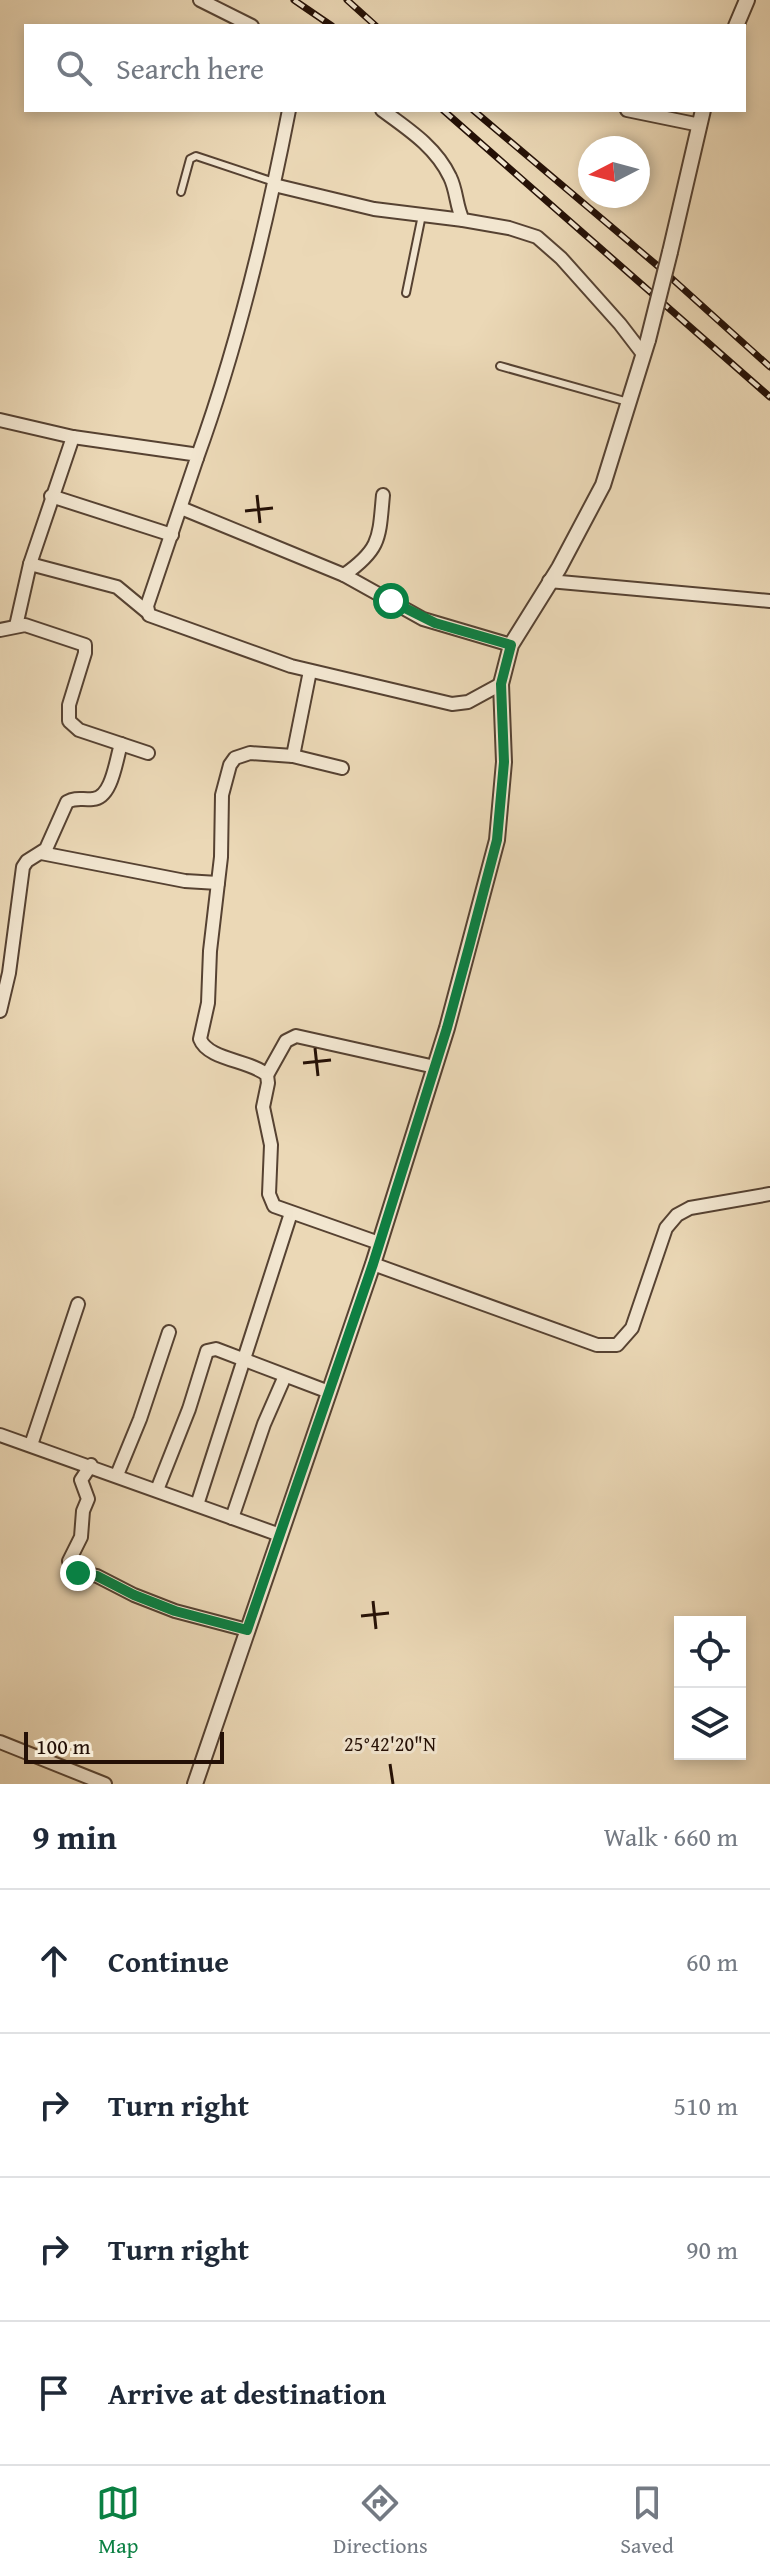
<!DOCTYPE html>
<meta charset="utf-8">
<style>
:root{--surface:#fff;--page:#f2f2f3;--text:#1f2937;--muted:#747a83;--line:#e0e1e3;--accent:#0b8043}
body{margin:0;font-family:"Gentium Book Plus",serif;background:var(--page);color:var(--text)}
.controls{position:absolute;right:24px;bottom:24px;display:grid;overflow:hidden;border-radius:0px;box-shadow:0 4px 12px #0003}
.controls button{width:72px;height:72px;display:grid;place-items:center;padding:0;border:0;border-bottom:2px solid var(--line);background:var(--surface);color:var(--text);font:40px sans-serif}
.compass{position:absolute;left:578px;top:136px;width:72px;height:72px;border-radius:50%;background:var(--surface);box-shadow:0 4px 12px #0003;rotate:264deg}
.scale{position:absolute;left:24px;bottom:20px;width:200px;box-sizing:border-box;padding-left:8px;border:4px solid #241006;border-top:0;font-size:22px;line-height:28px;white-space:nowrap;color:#241006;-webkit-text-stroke:6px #f2e6d0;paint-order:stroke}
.stop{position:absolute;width:24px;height:24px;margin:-18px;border:6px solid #0b8043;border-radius:50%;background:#fff}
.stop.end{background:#0b8043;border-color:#fff;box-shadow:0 2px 8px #0008}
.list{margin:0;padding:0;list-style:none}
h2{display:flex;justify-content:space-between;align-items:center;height:104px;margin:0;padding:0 32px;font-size:34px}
h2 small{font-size:26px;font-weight:400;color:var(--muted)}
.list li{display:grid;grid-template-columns:52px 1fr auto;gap:24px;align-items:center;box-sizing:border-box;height:144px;padding:0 32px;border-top:2px solid var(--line)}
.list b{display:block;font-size:30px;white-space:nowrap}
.list em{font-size:26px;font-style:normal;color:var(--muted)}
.icon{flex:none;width:44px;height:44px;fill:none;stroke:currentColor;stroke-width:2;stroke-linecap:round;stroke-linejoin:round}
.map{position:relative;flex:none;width:770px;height:1784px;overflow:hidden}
.search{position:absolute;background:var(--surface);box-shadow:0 4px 12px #0003;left:24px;right:24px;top:24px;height:88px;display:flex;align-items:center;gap:20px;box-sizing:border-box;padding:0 28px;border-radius:0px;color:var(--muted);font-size:30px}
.sheet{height:680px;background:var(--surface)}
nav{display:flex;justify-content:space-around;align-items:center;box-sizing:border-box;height:112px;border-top:2px solid var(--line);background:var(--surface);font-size:22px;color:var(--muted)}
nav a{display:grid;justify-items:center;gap:4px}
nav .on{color:var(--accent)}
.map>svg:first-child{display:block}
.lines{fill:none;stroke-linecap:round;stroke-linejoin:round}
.service-casing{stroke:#564232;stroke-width:10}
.minor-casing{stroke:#564232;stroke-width:16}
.tertiary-casing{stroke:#564232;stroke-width:18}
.service{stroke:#f2e6d0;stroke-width:6}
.minor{stroke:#f2e6d0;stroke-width:12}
.tertiary{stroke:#f2e6d0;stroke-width:14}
.rail-casing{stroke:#241006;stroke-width:7}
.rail{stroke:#f2e6d0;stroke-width:4;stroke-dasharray:12;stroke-linecap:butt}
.tertiary-bridge-casing{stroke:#564232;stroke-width:18;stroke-linecap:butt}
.tertiary-bridge{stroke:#f2e6d0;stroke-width:14}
.route{stroke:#0b8043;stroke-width:10}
.ticks{fill:none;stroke:#241006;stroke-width:3}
.ticks-label{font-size:20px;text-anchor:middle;fill:#241006;stroke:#f2e6d0;stroke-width:6;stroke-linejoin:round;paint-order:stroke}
</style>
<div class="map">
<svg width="770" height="1784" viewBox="0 0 770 1784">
<rect width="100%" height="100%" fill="#ebd8b6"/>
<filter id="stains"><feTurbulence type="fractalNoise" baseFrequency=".0025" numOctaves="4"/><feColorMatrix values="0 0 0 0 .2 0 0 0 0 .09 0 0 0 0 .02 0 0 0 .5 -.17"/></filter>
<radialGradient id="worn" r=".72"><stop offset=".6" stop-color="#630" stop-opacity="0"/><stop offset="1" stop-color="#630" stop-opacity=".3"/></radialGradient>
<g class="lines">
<g class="service-casing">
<g id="service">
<polyline points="181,192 190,159 196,156 274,182"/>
<polyline points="406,293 422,215"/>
<polyline points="500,366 628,402"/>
</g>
</g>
<g class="minor-casing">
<g id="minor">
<polyline points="200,0 252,26"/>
<path d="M382 110C408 129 436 147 450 177 457 191 456 207 463 220L509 228 537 237 561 258 620 324 643 354"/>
<polyline points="627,110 700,125"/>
<polyline points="274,185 374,209 463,220"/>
<polyline points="0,420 73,437 192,454 197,458 147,606 149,615 291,666 452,704 468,702 501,684"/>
<path d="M197 458C238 345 266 228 289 110"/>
<polyline points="51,496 172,535"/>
<polyline points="181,508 344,575 423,619 511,645"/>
<polyline points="30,564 117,587 146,611"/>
<path d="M344 575C381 549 379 538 383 495"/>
<polyline points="549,581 770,601"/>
<polyline points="16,626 30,564 73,437"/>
<polyline points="0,630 25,625 85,645 85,653 69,705 69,721 79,730 148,753"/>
<polyline points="293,756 310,671"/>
<path d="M342 768 293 756 250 753 235 758 230 765 222 795 221 857 210 951 208 1003 200 1039C208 1060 250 1060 267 1075L268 1083 263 1107 271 1145 269 1194 274 1206 379 1243"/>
<polyline points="41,853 185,881 218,883"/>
<path d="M0 1011 9 973 23 867 27 861 46 849 67 802C76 797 82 800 93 799 112 798 116 760 121 744"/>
<polyline points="267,1075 286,1041 296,1036 435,1067"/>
<polyline points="373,1264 597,1345 617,1345 632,1328 666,1228 677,1215 690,1208 770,1194"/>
<polyline points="0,1435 280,1535"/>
<polyline points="31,1445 78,1304"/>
<polyline points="91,1465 81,1480 88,1499 83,1511 81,1537 69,1561 73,1571 97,1576 134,1595 175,1611 247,1630"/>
<polyline points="117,1475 140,1419 169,1332"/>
<polyline points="157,1490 189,1409 207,1351 216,1349 329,1392"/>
<polyline points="197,1505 291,1213"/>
<polyline points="232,1518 264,1424 285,1376"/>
<polyline points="0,1742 105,1784"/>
</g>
</g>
<g class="tertiary-casing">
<g id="tertiary">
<polyline points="736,26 747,0"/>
<polyline points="670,252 703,110"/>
<polyline points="195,1784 373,1264 447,1028 497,840 504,762 501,684 511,645 559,568 603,485 648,340"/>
</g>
</g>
<use href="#service" class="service"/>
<use href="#minor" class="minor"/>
<use href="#tertiary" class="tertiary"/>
<g class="rail-casing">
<g id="rail">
<polyline points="294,0 332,26"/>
<polyline points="347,0 376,26"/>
<polyline points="443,110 770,397"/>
<polyline points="473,110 659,267 770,367"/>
</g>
</g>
<use href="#rail" class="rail"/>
<g class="tertiary-bridge-casing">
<polyline id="tertiary-bridge" points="648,340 670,252"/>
</g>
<use href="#tertiary-bridge" class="tertiary-bridge"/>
</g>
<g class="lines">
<polyline class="route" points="78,1573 97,1576 134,1595 175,1611 247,1630 373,1264 447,1028 469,947 497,840 504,762 501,684 511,645 435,623 391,601"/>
</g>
<path class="ticks" d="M257 495 260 523M245 511 273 508M315 1048 318 1076M303 1063 331 1060M373 1601 376 1629M361 1616 389 1613M390 1764 393 1784"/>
<g class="ticks-label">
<text x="390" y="1751">25°42'20"N</text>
</g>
<rect width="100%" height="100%" filter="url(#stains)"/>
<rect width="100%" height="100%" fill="url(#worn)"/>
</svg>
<div class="controls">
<button><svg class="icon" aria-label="locate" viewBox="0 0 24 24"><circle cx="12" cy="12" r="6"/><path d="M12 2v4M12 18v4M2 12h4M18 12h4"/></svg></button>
<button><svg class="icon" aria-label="layers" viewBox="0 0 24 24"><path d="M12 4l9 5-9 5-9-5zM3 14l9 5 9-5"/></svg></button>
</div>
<svg class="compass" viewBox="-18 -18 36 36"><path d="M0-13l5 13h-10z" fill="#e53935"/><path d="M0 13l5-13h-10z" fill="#747a83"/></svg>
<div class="scale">100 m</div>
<div class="stop" style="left:391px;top:601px"></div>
<div class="stop end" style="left:78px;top:1573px"></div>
<div class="search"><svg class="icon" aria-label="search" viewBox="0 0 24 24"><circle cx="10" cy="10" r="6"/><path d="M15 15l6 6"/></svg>Search here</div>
</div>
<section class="sheet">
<h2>9 min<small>Walk · 660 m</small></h2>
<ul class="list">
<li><svg class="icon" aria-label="ahead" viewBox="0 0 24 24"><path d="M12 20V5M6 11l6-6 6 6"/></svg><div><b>Continue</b></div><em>60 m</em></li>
<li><svg class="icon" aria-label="right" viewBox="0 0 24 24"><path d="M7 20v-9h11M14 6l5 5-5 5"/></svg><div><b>Turn right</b></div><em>510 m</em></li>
<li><svg class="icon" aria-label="right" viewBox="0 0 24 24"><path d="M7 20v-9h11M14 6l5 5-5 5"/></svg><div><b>Turn right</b></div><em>90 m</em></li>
<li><svg class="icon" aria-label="arrive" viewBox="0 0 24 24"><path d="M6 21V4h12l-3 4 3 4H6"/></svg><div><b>Arrive at destination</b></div></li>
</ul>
</section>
<nav>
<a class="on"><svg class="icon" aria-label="map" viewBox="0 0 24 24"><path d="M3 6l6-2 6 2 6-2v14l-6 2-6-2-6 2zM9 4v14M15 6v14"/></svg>Map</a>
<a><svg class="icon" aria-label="directions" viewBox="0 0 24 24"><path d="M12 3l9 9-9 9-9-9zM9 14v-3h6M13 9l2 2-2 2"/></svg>Directions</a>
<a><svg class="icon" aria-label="saved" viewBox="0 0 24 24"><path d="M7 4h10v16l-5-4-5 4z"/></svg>Saved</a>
</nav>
